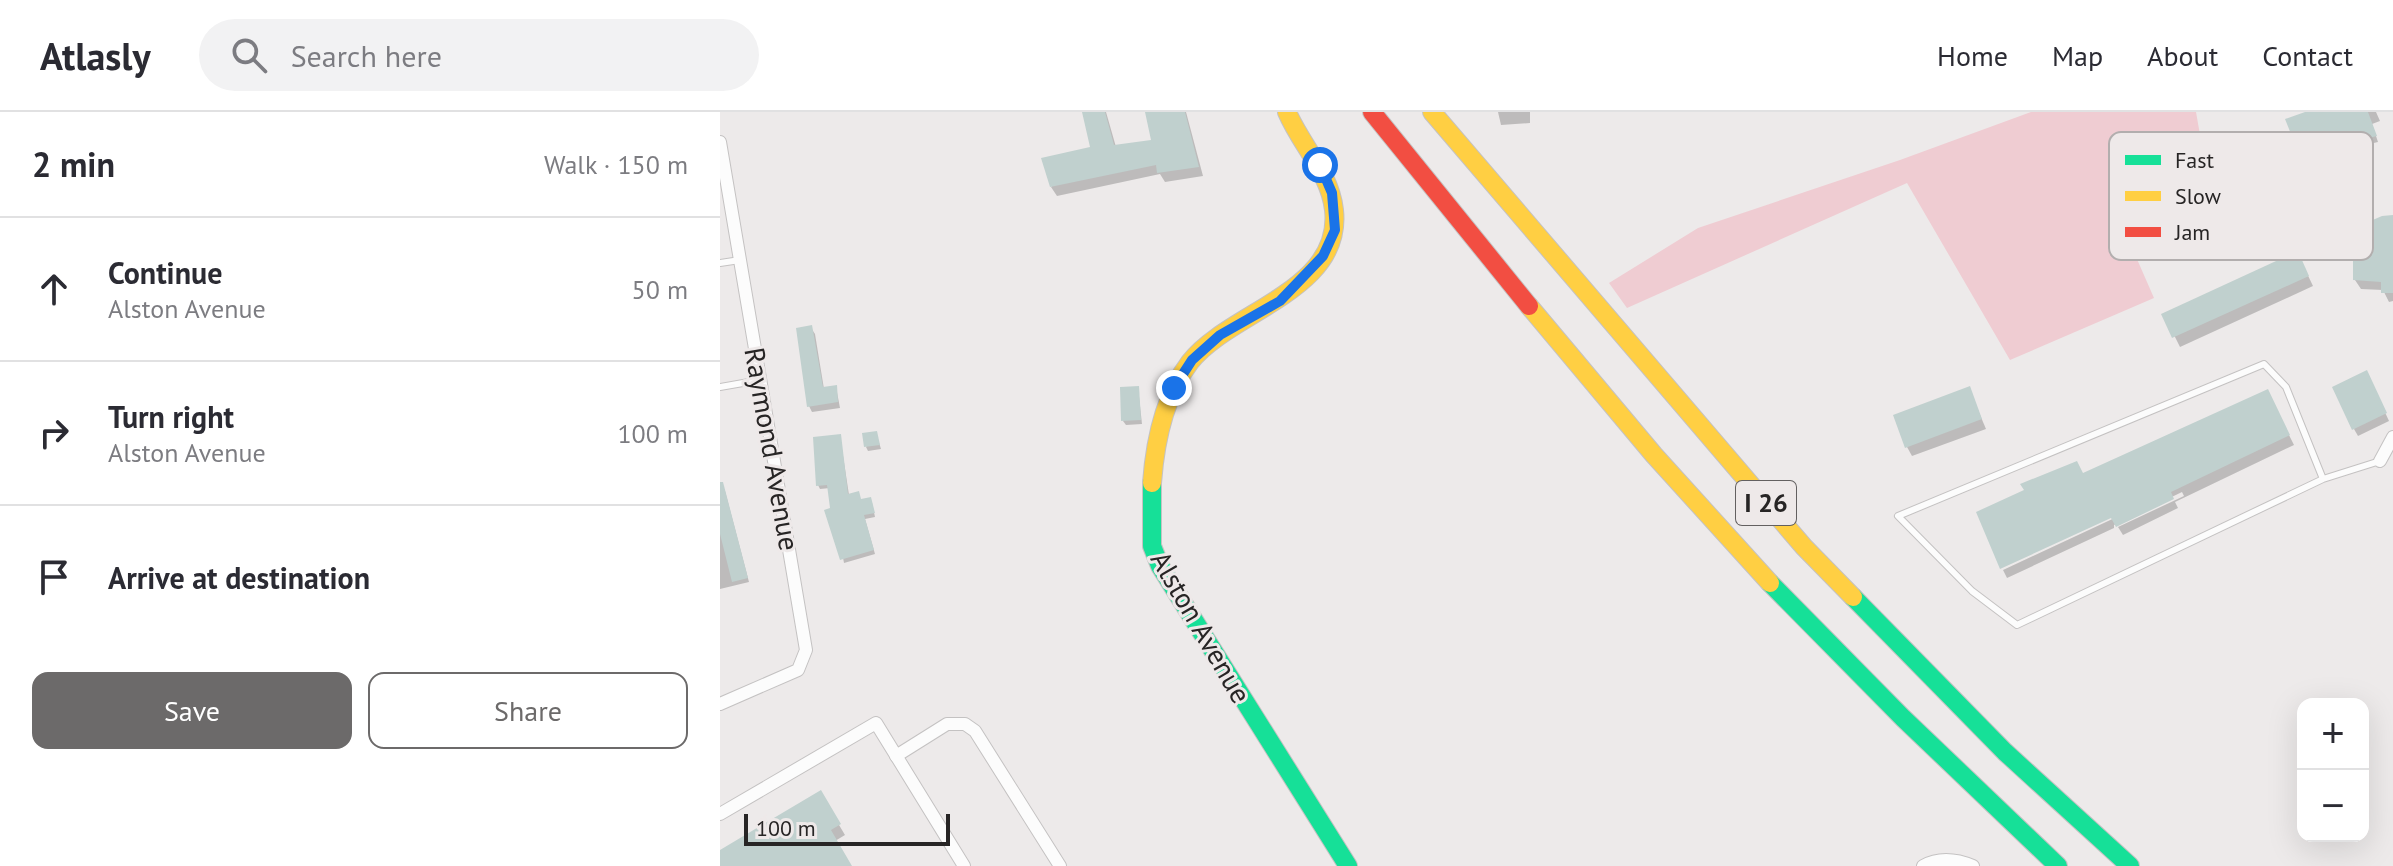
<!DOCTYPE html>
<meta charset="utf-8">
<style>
:root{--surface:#fff;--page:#f2f2f3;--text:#2b2b33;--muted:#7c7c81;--line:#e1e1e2;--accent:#6c6a6a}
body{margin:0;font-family:"PT Sans",sans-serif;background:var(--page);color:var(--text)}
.controls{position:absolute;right:24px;bottom:24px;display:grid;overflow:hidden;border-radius:16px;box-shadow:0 8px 32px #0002}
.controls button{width:72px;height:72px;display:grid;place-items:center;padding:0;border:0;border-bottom:2px solid var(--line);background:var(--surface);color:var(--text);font:40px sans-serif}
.scale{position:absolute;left:24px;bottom:20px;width:206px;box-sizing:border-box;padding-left:8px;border:4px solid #272525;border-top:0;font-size:22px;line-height:28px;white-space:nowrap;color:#272525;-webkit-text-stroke:6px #eee9e9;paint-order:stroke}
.stop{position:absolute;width:24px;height:24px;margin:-18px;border:6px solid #1a73e8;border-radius:50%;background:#fff}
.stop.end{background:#1a73e8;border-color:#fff;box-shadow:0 2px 8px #0008}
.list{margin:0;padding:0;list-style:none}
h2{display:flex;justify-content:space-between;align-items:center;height:104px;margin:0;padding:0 32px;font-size:34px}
h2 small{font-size:26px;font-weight:400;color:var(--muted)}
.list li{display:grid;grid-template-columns:52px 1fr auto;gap:24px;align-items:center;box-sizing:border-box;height:144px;padding:0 32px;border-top:2px solid var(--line)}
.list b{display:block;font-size:30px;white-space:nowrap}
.list p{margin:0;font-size:26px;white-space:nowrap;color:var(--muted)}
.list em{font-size:26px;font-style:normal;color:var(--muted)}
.actions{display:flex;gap:16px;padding:24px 32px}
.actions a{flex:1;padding:18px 0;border:2px solid var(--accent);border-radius:16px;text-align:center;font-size:28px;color:var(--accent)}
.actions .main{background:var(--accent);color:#fff}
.icon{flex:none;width:44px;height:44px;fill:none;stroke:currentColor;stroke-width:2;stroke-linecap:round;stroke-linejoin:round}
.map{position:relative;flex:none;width:1673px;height:754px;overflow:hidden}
header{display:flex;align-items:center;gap:48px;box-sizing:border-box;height:112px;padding:0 40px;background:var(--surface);border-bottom:2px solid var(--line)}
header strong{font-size:38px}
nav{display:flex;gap:44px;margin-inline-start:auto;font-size:28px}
.search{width:560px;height:72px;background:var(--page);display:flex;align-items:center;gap:20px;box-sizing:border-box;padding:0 28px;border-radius:44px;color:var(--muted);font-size:30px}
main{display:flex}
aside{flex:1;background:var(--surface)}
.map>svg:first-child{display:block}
.green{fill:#efccd2}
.shadow{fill:#0003}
.building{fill:#c0d0ce}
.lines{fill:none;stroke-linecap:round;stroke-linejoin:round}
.lane-casing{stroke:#c4c2c2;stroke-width:8}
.street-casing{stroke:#c4c2c2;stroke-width:14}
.fast-casing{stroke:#c4c2c2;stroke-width:20}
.slow-casing{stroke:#c4c2c2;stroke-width:20}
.jam-casing{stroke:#c4c2c2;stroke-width:20}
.lane{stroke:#fcfcfc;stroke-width:6}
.street{stroke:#fcfcfc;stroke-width:12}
.fast{stroke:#16e098;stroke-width:18}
.slow{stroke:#ffcf43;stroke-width:18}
.jam{stroke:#f24e42;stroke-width:18}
.route{stroke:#1a73e8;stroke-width:10}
.labels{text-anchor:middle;stroke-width:6;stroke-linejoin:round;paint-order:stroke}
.shield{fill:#eee9e9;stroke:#636060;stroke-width:2}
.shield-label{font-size:26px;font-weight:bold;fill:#272525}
.street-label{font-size:28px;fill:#272525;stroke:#eee9e9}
.key{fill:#eee9e9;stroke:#b2aeae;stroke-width:2}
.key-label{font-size:22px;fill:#272525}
</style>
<header>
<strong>Atlasly</strong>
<div class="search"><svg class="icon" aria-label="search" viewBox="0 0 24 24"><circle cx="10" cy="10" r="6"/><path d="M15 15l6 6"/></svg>Search here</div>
<nav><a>Home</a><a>Map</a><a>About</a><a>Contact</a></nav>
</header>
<main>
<aside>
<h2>2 min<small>Walk · 150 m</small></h2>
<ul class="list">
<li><svg class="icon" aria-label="ahead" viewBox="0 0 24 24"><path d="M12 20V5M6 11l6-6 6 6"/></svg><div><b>Continue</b><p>Alston Avenue</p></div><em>50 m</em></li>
<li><svg class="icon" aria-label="right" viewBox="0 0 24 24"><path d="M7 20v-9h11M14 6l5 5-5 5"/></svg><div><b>Turn right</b><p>Alston Avenue</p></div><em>100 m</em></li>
<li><svg class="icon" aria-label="arrive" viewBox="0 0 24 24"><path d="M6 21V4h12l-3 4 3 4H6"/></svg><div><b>Arrive at destination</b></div></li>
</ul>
<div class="actions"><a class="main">Save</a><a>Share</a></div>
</aside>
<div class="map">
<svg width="1673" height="754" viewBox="0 0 1673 754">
<rect width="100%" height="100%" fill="#edeaea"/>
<polygon class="green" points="1311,0 1476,0 1490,80 1399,106 1434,186 1290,248 1187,71 907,196 889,171 978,116 1180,48"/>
<g class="shadow">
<polygon points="364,0 386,0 396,35 433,30 427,0 466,0 483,64 445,70 440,62 337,84 331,75 373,36"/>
<polygon points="778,0 810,0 810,11 781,13"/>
<polygon points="1591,0 1656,0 1660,9 1652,12 1658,30 1645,33 1642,26 1595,42 1589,28 1578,32 1574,26"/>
<polygon points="1673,105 1673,189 1669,190 1663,178 1641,177 1635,168 1648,130"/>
<polygon points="1582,151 1593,174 1460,235 1444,203"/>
<polygon points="91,216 95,222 104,277 116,275 120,296 92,300 89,294"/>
<polygon points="1650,268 1669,309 1638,324 1634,317"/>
<polygon points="418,276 422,312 406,313 403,309"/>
<polygon points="1249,277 1266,317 1192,344 1187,335"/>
<polygon points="1552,289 1574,333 1455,390 1458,396 1403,423 1398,415 1464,384 1462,380 1394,413 1394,416 1287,466 1283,458 1401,403 1363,364"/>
<polygon points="156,321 161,337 148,339 146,335"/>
<polygon points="120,324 129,383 152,391 155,405 145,407 155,442 124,451 110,376 100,377 98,373"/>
<polygon points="0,375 3,375 5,379 29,470 0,477"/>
<polygon points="100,681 125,723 115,729 130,754 0,754 0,739"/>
</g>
<g class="building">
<polygon points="362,0 385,0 394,33 431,28 425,0 465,0 479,55 437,61 436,53 330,75 321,46 370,35"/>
<polygon points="1585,0 1648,0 1657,24 1640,28 1638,20 1590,37 1585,23 1573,27 1565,7"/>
<polygon points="1673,103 1673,181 1661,181 1661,170 1633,168 1633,128 1646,128 1648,110 1662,104"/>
<polygon points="1578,139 1589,164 1452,226 1441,202"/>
<polygon points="92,213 103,275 117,273 118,290 87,295 76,216"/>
<polygon points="1647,258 1667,301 1632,318 1612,275"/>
<polygon points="419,274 421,308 401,309 400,275"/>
<polygon points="1250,274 1262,307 1185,336 1173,303"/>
<polygon points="1548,277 1570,323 1451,380 1454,387 1396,415 1391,406 1280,457 1256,400 1304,378 1300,372 1357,349 1363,361"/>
<polygon points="157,319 160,333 144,335 142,321"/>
<polygon points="121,322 128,382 139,379 141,387 151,385 155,401 144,403 154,438 120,448 104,398 110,396 107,373 96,374 93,325"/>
<polygon points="0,370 3,370 28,466 12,470 0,422"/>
<polygon points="101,678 121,712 111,718 132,754 0,754 0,738"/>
</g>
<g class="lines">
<g class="lane-casing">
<g id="lane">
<polyline points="0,151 20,148"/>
<polyline points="0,275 40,268"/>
<polyline points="1603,367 1297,513 1252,479 1178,404 1544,252 1566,275 1603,367 1660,349"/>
</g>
</g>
<g class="street-casing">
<g id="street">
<polyline points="0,30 86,538 78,558 0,592"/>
<polyline points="1660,349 1673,325"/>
<polyline points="176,644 227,612 245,612 255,619 340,754"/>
<polyline points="0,702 156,611 244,754"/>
<path d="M1203 754C1219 745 1236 747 1253 754"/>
</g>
</g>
<g class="fast-casing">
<g id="fast">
<polyline points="432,371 432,434 440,454 628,754"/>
<polyline points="1050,471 1183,606 1338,754"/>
<polyline points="1133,485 1285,640 1410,754"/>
</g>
</g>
<g class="slow-casing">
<g id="slow">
<polyline points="712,0 1084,435 1133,485"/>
<polyline points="809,194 934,343 1050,471"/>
<path d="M432 371C435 330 445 283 470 250 510 199 623 179 614 98 610 61 581 33 567 0"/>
</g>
</g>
<g class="jam-casing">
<polyline id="jam" points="652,0 809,194"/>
</g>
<use href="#lane" class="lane"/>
<use href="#street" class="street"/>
<use href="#fast" class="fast"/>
<use href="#slow" class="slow"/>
<use href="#jam" class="jam"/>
</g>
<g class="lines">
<polyline class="route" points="454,276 472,248 500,223 560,189 603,144 615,118 612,81 600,53"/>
</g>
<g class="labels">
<rect class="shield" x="1016" y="369" width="60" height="44" rx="6"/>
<g class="shield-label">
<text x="1046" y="400">I 26</text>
</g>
<g class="street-label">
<text transform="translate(52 337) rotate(80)" y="10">Raymond Avenue</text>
<text transform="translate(481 515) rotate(60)" y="10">Alston Avenue</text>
</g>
</g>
<rect x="1389" y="20" width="264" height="128" rx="12" class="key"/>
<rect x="1405" y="43" width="36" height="10" fill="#16e098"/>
<rect x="1405" y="79" width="36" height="10" fill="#ffcf43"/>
<rect x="1405" y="115" width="36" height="10" fill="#f24e42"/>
<g class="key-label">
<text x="1455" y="56">Fast</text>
<text x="1455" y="92">Slow</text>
<text x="1455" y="128">Jam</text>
</g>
</svg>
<div class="controls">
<button>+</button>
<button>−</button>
</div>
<div class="scale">100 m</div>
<div class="stop" style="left:600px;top:53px"></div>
<div class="stop end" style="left:454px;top:276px"></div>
</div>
</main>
